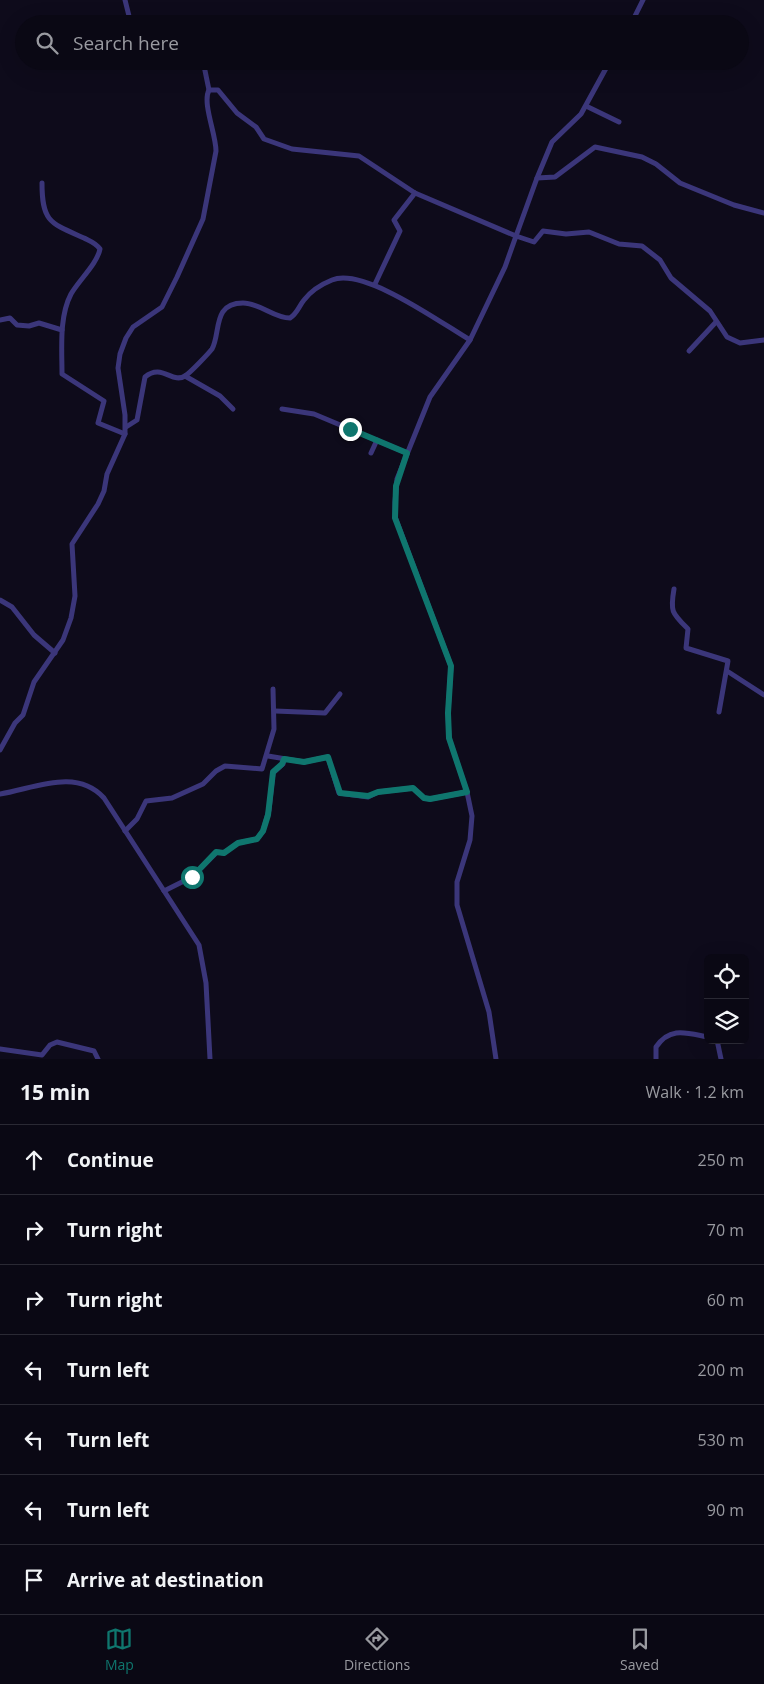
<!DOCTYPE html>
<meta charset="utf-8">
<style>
:root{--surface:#0a0814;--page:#13111d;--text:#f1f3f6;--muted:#999aa0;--line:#2a2934;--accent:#0f766e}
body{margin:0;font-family:"Open Sans",sans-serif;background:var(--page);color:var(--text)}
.controls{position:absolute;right:15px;bottom:15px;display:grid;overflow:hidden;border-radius:8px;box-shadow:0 5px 20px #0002}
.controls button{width:45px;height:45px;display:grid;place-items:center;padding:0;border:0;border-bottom:1px solid var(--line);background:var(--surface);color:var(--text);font:25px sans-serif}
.stop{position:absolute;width:15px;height:15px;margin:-11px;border:4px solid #0f766e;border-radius:50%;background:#fff}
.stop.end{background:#0f766e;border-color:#fff;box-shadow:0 1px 5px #0008}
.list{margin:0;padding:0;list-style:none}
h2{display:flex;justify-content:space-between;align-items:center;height:65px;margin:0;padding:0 20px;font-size:21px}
h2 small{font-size:16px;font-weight:400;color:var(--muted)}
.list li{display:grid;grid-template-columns:32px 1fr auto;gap:15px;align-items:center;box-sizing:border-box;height:70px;padding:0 20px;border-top:1px solid var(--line)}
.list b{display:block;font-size:19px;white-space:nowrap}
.list em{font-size:16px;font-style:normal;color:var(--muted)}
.icon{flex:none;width:28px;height:28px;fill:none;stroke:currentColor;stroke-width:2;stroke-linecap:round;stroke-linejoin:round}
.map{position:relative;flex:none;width:764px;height:1059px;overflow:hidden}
.search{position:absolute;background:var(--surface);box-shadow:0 5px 20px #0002;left:15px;right:15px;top:15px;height:55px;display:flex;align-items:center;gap:12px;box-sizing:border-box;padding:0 18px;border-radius:28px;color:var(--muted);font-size:19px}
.sheet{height:555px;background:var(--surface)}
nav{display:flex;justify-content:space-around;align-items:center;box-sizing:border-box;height:70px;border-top:1px solid var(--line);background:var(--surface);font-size:14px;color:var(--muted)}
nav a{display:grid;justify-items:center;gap:2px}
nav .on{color:var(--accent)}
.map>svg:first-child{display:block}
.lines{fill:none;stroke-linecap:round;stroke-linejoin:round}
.minor{stroke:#3b367a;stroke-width:5}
.route{stroke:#0f766e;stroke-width:6}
</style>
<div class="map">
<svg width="764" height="1059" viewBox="0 0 764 1059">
<rect width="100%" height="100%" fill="#0e0b1b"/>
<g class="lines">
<g class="minor">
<polyline points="125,0 131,24"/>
<polyline points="631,24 643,0"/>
<polyline points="203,61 209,90"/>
<polyline points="586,106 619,122"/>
<polyline points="537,178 552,142 581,114 610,61"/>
<path d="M42 183C42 222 50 223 84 238 90 241 96 243 100 249 97 264 79 280 71 294 59 317 62 348 62 374L104 401 98 423 125 434"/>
<polyline points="375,284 400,231 394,220 415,193"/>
<polyline points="0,320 10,318 17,325 29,326 39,323 62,330"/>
<polyline points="689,351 716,322"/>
<polyline points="185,376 220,396 233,409"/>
<polyline points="282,409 314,414 407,453"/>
<path d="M126 427 137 420 145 377C162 363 172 384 185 376 190 373 208 354 212 349 221 333 212 303 243 303 260 303 274 318 290 318 297 314 299 306 304 300 311 291 322 284 332 280 364 267 441 323 470 340"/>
<polyline points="371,453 377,440"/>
<path d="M674 589C670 612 672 613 688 629L686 648 728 661 719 712"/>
<polyline points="0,600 12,607 34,635 55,653"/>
<polyline points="727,671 764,695"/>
<polyline points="275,711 325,713 340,694"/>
<path d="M0 750 15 723 23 715 34 682 63 640 71 618 75 596 72 544 98 504 104 491 107 474 125 434V415L118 368 120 354 126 338 133 327 162 307 177 277 203 219 216 151C216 134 202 103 209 90H218L237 113 256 127 264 139 292 149 359 156 415 193 516 236 537 178 555 177 595 147 642 157 656 164 680 183 734 205 764 213"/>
<polyline points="268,756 304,762 328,757 339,793 368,797 378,792 413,788 424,798 430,799 467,792"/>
<path d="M0 794C33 789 76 767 104 798L199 945 206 983 210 1059"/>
<polyline points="125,831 137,819 146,801 172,798 203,784 216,771 225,766 262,769 274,729 273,689"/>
<polyline points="164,891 192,877 217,852 224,853 238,843 257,839 263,831 269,810 273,773 283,764 284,759"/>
<polyline points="717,1040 721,1059"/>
<polyline points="0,1049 42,1055 50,1045 57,1042 94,1051 98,1059"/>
<polyline points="496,1059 489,1012 457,905 457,882 470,840 472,816 467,792 449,738 448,713 451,666 395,517 395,502 397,479 430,397 470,340 505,267 516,236 534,242 543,231 566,234 589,232 619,244 642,246 660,260 671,278 710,311 727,337 740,343 764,340"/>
<path d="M656 1059V1047C670 1026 687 1033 708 1037"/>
</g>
</g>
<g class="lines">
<polyline class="route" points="192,877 216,852 224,853 238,843 257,839 263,831 268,815 273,772 282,764 284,759 304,762 328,757 340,793 368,796 378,792 413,788 424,798 430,799 467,792 449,738 448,713 451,666 395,518 396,486 407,453 350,429"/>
</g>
</svg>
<div class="controls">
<button><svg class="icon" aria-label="locate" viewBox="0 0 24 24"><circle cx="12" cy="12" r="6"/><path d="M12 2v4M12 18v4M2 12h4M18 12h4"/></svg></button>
<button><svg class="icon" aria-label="layers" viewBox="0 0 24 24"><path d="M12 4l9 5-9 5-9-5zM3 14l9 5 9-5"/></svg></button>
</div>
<div class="stop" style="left:192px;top:877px"></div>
<div class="stop end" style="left:350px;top:429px"></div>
<div class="search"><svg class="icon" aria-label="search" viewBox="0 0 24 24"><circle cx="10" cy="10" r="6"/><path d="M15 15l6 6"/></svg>Search here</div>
</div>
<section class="sheet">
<h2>15 min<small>Walk · 1.2 km</small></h2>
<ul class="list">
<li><svg class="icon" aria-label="ahead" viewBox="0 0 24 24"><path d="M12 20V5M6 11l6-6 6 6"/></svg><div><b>Continue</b></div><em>250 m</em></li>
<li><svg class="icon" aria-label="right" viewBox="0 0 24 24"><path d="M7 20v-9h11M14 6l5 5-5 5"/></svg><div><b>Turn right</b></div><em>70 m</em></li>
<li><svg class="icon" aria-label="right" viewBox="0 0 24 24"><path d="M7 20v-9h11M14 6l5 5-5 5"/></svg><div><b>Turn right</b></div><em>60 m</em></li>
<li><svg class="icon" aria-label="left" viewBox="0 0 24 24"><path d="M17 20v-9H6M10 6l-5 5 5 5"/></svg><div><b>Turn left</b></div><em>200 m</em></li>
<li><svg class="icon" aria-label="left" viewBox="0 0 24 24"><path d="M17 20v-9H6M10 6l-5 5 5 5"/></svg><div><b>Turn left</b></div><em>530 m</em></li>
<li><svg class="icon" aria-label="left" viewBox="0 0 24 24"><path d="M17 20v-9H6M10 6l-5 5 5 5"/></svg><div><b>Turn left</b></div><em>90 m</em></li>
<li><svg class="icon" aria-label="arrive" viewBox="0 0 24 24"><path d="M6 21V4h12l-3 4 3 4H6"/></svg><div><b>Arrive at destination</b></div></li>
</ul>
</section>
<nav>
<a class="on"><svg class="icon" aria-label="map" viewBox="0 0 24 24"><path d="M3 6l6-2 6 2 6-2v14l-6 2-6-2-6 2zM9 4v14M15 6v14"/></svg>Map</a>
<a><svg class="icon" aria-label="directions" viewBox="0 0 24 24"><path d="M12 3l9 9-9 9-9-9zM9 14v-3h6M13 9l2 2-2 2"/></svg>Directions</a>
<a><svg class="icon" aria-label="saved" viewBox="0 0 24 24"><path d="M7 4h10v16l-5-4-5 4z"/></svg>Saved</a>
</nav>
